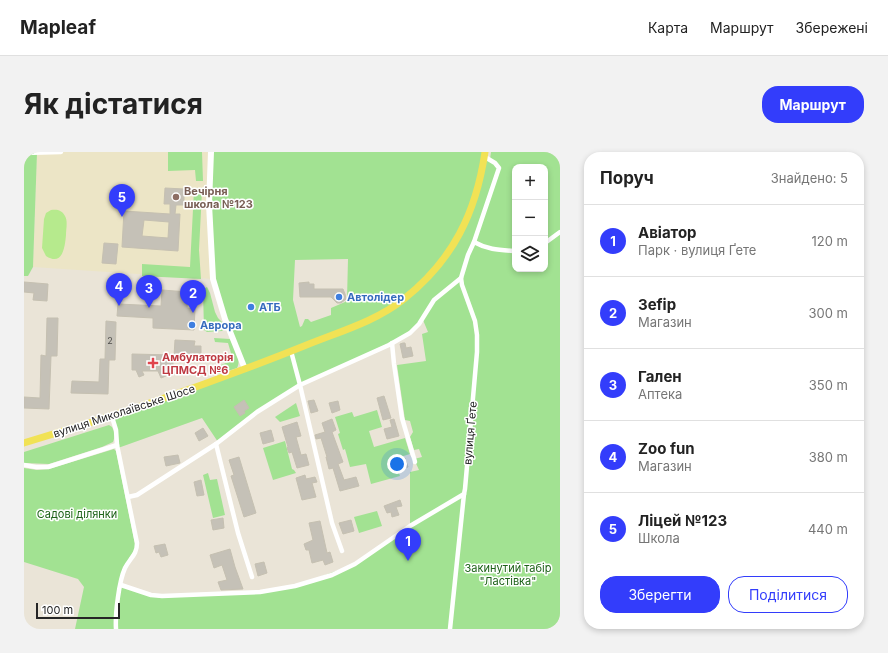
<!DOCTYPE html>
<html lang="uk">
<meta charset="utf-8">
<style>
:root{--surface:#fff;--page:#f2f2f2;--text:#222;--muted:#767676;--line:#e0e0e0;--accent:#333dfb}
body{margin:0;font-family:Inter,sans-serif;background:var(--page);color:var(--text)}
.controls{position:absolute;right:12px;top:12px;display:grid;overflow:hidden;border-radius:8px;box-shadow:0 2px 6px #0003}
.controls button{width:36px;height:36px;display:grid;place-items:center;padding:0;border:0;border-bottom:1px solid var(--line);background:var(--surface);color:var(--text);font:20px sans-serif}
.scale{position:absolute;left:12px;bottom:10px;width:84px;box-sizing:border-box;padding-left:4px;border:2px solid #262626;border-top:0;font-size:11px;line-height:14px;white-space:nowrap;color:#262626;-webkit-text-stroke:3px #fff;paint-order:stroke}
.you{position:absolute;left:373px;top:312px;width:14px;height:14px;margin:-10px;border:3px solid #fff;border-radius:50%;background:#1a73e8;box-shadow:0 0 0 6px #1a73e833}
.badge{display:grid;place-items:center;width:26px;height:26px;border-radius:50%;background:var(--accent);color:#fff;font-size:13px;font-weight:700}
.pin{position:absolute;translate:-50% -33px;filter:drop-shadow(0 1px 2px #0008)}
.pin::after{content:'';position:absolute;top:21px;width:14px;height:12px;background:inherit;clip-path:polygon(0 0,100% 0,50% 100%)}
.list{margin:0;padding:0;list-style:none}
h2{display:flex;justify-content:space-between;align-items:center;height:52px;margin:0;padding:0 16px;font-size:17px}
h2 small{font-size:13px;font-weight:400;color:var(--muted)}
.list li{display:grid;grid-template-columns:26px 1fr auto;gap:12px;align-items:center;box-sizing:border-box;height:72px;padding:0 16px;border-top:1px solid var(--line)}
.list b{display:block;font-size:15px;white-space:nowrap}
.list p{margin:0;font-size:13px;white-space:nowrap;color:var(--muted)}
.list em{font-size:13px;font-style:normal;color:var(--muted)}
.actions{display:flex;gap:8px;padding:12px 16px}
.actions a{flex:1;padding:9px 0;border:1px solid var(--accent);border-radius:16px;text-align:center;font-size:14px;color:var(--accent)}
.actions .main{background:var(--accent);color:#fff}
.icon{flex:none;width:22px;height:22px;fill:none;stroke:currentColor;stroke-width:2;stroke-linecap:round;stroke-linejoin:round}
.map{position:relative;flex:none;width:536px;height:477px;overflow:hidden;border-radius:16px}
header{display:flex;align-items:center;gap:24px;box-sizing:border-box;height:56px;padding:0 20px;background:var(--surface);border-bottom:1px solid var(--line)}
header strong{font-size:19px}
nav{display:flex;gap:22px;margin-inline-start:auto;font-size:14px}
.intro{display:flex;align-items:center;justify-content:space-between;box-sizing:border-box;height:96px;padding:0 24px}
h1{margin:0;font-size:28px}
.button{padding:10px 18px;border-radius:16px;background:var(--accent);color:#fff;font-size:14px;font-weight:700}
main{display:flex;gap:24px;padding:0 24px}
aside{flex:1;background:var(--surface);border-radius:16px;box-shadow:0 2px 6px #0003}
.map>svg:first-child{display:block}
.education{fill:#ece5c6}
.green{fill:#a2e292;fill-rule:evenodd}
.pitch{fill:#b6ea8d}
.building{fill:#c5c1b7;stroke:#c5c0b1;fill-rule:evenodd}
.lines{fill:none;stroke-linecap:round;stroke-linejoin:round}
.street{stroke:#fff;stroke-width:4.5}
.secondary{stroke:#fff;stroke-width:6}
.primary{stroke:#f1e255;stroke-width:7}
.education-dot{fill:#8d6e63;stroke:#fff;stroke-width:1.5}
.shop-dot{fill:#3f7fe0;stroke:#fff;stroke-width:1.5}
.health-dot{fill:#e0444e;stroke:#fff;stroke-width:1.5}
.labels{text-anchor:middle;stroke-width:3;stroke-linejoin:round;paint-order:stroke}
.number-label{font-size:9px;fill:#4e4d4a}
.education-label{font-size:11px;font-weight:bold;fill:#785e54;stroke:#fff;text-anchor:start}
.shop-label{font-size:11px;font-weight:bold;fill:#366cbe;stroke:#fff;text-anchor:start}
.health-label{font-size:11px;font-weight:bold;fill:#be3a42;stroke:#fff;text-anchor:start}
.street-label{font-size:11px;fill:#262626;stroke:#fff}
.park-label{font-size:11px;fill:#1d6218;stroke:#fff}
</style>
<header>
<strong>Mapleaf</strong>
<nav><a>Карта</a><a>Маршрут</a><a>Збережені</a></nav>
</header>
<div class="intro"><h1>Як дістатися</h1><a class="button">Маршрут</a></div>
<main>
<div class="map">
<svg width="536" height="477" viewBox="0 0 536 477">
<rect width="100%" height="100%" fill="#eae4d7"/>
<polygon class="education" points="37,0 187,0 189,127 9,115 13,1"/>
<g class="green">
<polygon points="144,0 178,0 179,29 172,29 171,18 144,19"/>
<path d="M187 0H461V5L466 7 467 0H536V477H51L60 435 54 427 0 410V316L13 318 25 317 90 297 92 299 111 392V398L105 406 97 433 127 443 232 440 271 434 331 412 386 374V320L395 318 390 307 398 305 395 297 390 298 386 285 389 280 386 269 381 268 373 213 402 209 398 182 404 180 399 168 386 181 276 233 233 260 194 290 178 266 94 296 88 265 221 217 189 127ZM491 15H521V117H491ZM324 107 323 147 321 150 307 156V163L287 170 284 167H281L278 174 276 175 269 148 271 108Z"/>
<polygon points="0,1 13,1 9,115 4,124 0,124"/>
<polygon points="170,38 178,39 175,98 177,127 118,124 118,112 166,115"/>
<polygon points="183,135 186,141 191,160 194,166 200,172 201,176 198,179 183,180 180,178 179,139 179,137"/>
<path d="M190 186 206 187C210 195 218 208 213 216L195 222 193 220 192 215 209 208 204 191 191 190Z"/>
<polygon points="272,251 276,264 256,270 251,265"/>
<polygon points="353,258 358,275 345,279 350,295 381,286 386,302 370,307 376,324 347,332 342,312 326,315 321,297 319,298 314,282 316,281 311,265 328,260 330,265"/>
<path d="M85 273 88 275C91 280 91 285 89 290L78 295 25 312 0 311V300Z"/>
<polygon points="261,289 268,317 270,318 272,321 249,328 239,296"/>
<polygon points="184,321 186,328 193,327 201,363 189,366 179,323"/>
<polygon points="353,359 358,374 335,381 330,365"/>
</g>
<path class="pitch" d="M27 58C33 57 38 58 41 64 44 69 42 77 42 83 41 94 39 115 22 104L18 96 20 67 22 61Z"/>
<g class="building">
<path d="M141 36 160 37V53H152L151 62H156L154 99 98 95 100 59 146 62V52H140ZM120 68 145 70 144 86 118 84Z"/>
<polygon points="80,91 94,92 92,112 78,111"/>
<polygon points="0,130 24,132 23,149 9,148 10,141 0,140"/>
<polygon points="285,130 285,132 290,132 290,137 319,137 321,142 322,147 317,151 313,151 307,145 276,145 275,131"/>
<polygon points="138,138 164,140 163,156 171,157 170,178 129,176 129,166 93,164 94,152 137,154"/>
<polygon points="23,166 34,166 33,204 27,204 25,257 0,256 0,245 16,246 17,203 22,204"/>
<polygon points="82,169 92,170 91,208 85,208 84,242 47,241 48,229 75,230 76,207 81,207"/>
<polygon points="151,188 171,189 170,194 177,194 177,201 171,201 171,205 150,204"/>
<polygon points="379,191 381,191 382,196 387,195 389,204 379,206 376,192"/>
<polygon points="108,202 149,203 149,219 140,219 142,224 137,226 134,219 118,219 120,223 115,225 112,218 108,218"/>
<polygon points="360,244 367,266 359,268 353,246"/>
<polygon points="220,248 225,256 220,259 221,261 216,264 210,255"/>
<polygon points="290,248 294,259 287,261 284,249"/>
<polygon points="314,249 316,258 308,261 305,251"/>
<polygon points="308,267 312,278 308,280 319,310 314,312 320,328 332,325 335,334 316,339 309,316 305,317 302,305 303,305 297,286 292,287 291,283 301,280 298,271"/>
<polygon points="370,267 375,284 363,287 360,277 368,275 366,268"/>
<polygon points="273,270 277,284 272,285 277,303 282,302 285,313 273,316 268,300 265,301 263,296 264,295 258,275"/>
<polygon points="179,276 184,284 175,289 171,281"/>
<polygon points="247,278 250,289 239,292 236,281"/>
<polygon points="154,303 156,311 142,314 140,305"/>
<polygon points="215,305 232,361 220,365 207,324 210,323 205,308"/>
<polygon points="381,306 384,315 376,318 373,308"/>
<polygon points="281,323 282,327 291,325 293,330 288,331 292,345 278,348 272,326"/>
<polygon points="177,328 180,343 173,344 170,330"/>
<polygon points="376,348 378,354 372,355 375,363 368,365 367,360 363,361 360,354"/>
<polygon points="199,366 200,376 189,378 187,368"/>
<polygon points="327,368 330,379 319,382 315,371"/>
<polygon points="296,369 303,401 306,400 309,410 301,413 299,408 288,411 285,398 282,398 280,392 289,388 285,371"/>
<polygon points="141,392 144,403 137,405 135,400 132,401 130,394"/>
<polygon points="206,397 211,415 219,437 197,438 194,430 203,428 198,413 190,416 186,403"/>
<polygon points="240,410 243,421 234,424 231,412"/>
</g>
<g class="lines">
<g class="street">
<polyline points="0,1 37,0"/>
<path d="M450 90C464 98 476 98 491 99"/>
<polyline points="521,91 536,80"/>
<polyline points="368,191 370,212 378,266 391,310"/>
<polyline points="267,199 276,233 308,371 318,399"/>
<path d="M88 265 92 278 93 293 113 391C113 403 106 406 101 416 95 429 91 462 92 477"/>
<polyline points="192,292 214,381 228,425"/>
<polyline points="0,313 12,315 24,315 93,293"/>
<polyline points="104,345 113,343 192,292 233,260 276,233 365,193 386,181 395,172 410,148 437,126"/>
<polyline points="97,433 127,443 138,444 236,440 271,434 308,423 331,412 386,374 440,342"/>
<polyline points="426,477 440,342 441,337 453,200 453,183 451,169 438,133 437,126 444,103 450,90 475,16 471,11 461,5"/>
</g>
<polyline class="secondary" points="187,0 185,52 189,127 201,167 221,217"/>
<path class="primary" d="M0 291C95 263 188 231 280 194 314 180 351 170 380 147 429 108 452 61 461 0"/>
</g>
<circle class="education-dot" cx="152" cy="45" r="4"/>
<g class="shop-dot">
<circle cx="315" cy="145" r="4"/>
<circle cx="227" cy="155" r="4"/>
<circle cx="168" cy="173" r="4"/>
</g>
<path class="health-dot" d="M127 205h4v4h4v4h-4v4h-4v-4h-4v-4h4z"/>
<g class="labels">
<g class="number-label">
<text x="86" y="192">2</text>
</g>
<g class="education-label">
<text x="160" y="43">Вечірня<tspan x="160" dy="13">школа №123</tspan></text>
</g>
<g class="shop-label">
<text x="323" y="149">Автолідер</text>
<text x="235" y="159">АТБ</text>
<text x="176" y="177">Аврора</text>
</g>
<g class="health-label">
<text x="138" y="209">Амбулаторія<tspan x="138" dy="13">ЦПМСД №6</tspan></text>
</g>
<g class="street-label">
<text transform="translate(100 259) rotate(-18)" y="4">вулиця Миколаївське Шосе</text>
<text transform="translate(446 281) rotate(-85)" y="4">вулиця Ґете</text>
</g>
<g class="park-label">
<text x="53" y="366">Садові ділянки</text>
<text x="484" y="420">Закинутий табір<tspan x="484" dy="13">"Ластівка"</tspan></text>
</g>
</g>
</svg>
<div class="controls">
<button>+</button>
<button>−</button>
<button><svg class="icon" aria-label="layers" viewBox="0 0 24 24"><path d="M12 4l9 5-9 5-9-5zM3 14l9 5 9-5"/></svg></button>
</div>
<div class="scale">100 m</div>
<div class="you"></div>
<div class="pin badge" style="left:384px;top:409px">1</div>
<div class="pin badge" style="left:169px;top:161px">2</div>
<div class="pin badge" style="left:125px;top:156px">3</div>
<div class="pin badge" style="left:95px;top:154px">4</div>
<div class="pin badge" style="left:98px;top:65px">5</div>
</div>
<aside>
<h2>Поруч<small>Знайдено: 5</small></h2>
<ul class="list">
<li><span class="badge">1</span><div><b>Авіатор</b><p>Парк · вулиця Ґете</p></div><em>120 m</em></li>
<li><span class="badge">2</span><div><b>Зеfір</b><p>Магазин</p></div><em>300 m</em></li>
<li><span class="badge">3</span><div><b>Гален</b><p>Аптека</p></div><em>350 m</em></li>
<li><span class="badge">4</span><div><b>Zoo fun</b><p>Магазин</p></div><em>380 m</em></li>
<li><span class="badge">5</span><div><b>Ліцей №123</b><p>Школа</p></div><em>440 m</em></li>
</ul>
<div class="actions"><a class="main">Зберегти</a><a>Поділитися</a></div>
</aside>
</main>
